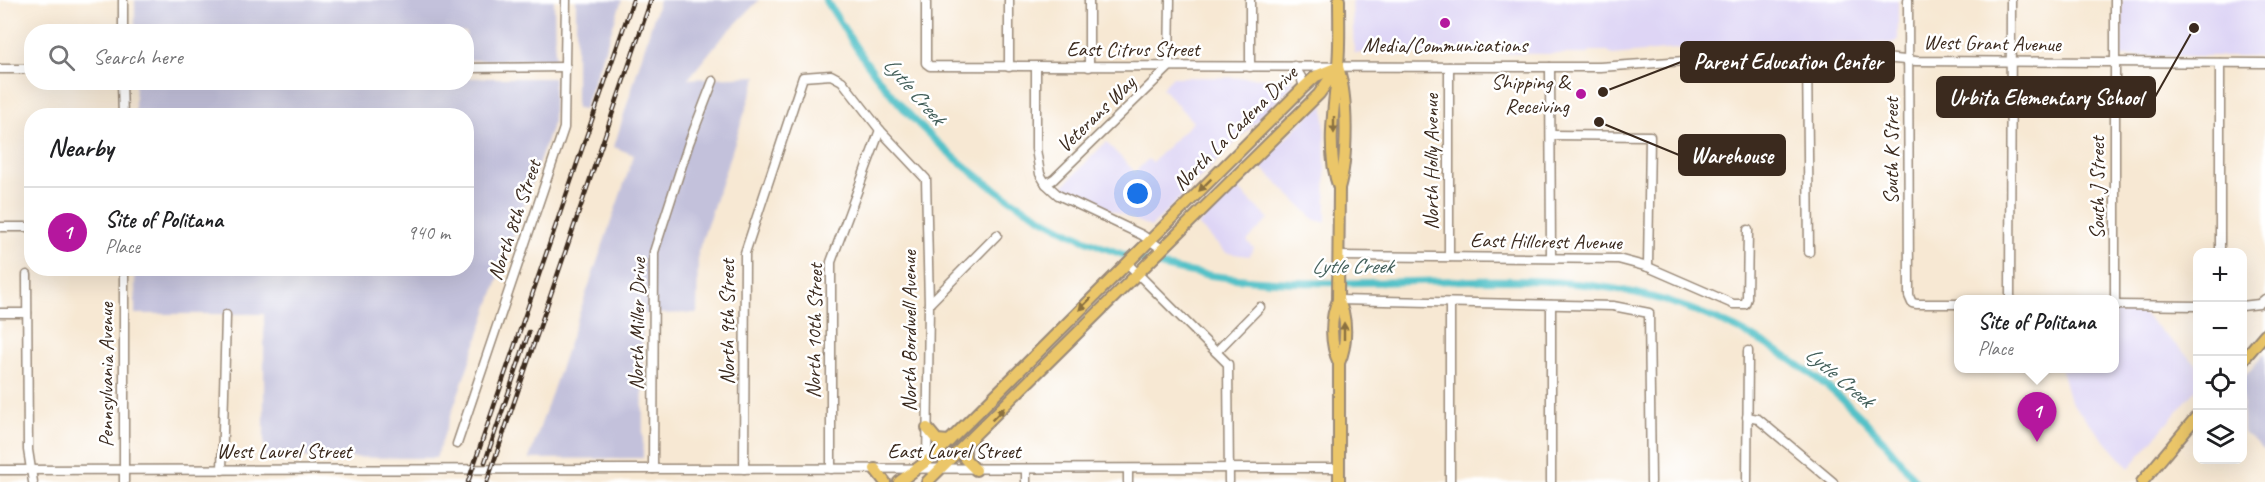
<!DOCTYPE html>
<meta charset="utf-8">
<style>
:root{--surface:#fff;--page:#f2f2f2;--text:#202124;--muted:#757577;--line:#e0e0e0;--accent:#b5179e}
body{margin:0;font-family:Caveat,sans-serif;background:var(--page);color:var(--text)}
.controls{position:absolute;right:18px;bottom:18px;display:grid;overflow:hidden;border-radius:12px;box-shadow:0 6px 24px #0002}
.controls button{width:54px;height:54px;display:grid;place-items:center;padding:0;border:0;border-bottom:2px solid var(--line);background:var(--surface);color:var(--text);font:30px sans-serif}
.you{position:absolute;left:1138px;top:194px;width:21px;height:21px;margin:-15px;border:4px solid #fff;border-radius:50%;background:#1a73e8;box-shadow:0 0 0 9px #1a73e833}
.badge{display:grid;place-items:center;width:39px;height:39px;border-radius:50%;background:var(--accent);color:#fff;font-size:20px;font-weight:700}
.pin{position:absolute;translate:-50% -50px;filter:drop-shadow(0 2px 3px #0008)}
.pin::after{content:'';position:absolute;top:32px;width:21px;height:18px;background:inherit;clip-path:polygon(0 0,100% 0,50% 100%)}
.popup{position:absolute;left:1954px;top:295px;width:165px;height:78px;box-sizing:border-box;display:grid;place-content:center;border-radius:12px;background:var(--surface);filter:drop-shadow(0 2px 4px #0005);font-size:20px;white-space:nowrap;color:var(--muted)}
.popup b{font-size:22px;color:var(--text)}
.popup::after{content:'';position:absolute;left:50%;top:100%;margin-left:-12px;border:12px solid transparent;border-top-color:var(--surface)}
.list{margin:0;padding:0;list-style:none}
h2{display:flex;justify-content:space-between;align-items:center;height:78px;margin:0;padding:0 24px;font-size:26px}
h2 small{font-size:20px;font-weight:400;color:var(--muted)}
.list li{display:grid;grid-template-columns:39px 1fr auto;gap:18px;align-items:center;box-sizing:border-box;height:90px;padding:0 24px;border-top:2px solid var(--line)}
.list b{display:block;font-size:22px;white-space:nowrap}
.list p{margin:0;font-size:20px;white-space:nowrap;color:var(--muted)}
.list em{font-size:20px;font-style:normal;color:var(--muted)}
.icon{flex:none;width:33px;height:33px;fill:none;stroke:currentColor;stroke-width:2;stroke-linecap:round;stroke-linejoin:round}
.map{position:relative;flex:none;width:2265px;height:482px;overflow:hidden}
.search{position:absolute;background:var(--surface);box-shadow:0 6px 24px #0002;left:24px;top:24px;width:450px;height:66px;display:flex;align-items:center;gap:15px;box-sizing:border-box;padding:0 21px;border-radius:24px;color:var(--muted);font-size:22px}
.panel{position:absolute;background:var(--surface);box-shadow:0 6px 24px #0002;left:24px;top:108px;width:450px;height:168px;border-radius:24px}
.map>svg:first-child{display:block}
.built{fill:#ded5f5}
.industrial{fill:#c3c1db}
.lines{fill:none;stroke-linecap:round;stroke-linejoin:round}
.canal{stroke:#53c1c8;stroke-width:7}
.minor-casing{stroke:#998978;stroke-width:11}
.major-casing{stroke:#998978;stroke-width:14}
.minor{stroke:#fff;stroke-width:8}
.major{stroke:#ebc669;stroke-width:10}
.rail-casing{stroke:#3b2a1e;stroke-width:4.5}
.rail{stroke:#fff;stroke-width:2;stroke-dasharray:7;stroke-linecap:butt}
.oneway{fill:#8a7040}
.poi-dot{fill:#b5179e;stroke:#fff;stroke-width:2}
.labels{text-anchor:middle;stroke-width:5;stroke-linejoin:round;paint-order:stroke}
.street-label{font-size:21px;fill:#3b2a1e;stroke:#fff}
.poi-label{font-size:21px;fill:#3b2a1e;stroke:#fff}
.water-label{font-size:22px;font-style:italic;fill:#435f5a;stroke:#fff}
.leader{fill:none;stroke:#3b2a1e;stroke-width:2}
.callout-dot{fill:#3b2a1e;stroke:#fff;stroke-width:2}
.callout{fill:#3b2a1e;stroke:#3b2a1e;stroke-width:2}
.callout-label{font-size:22px;text-anchor:middle;font-weight:bold;fill:#fff}
</style>
<div class="map">
<svg width="2265" height="482" viewBox="0 0 2265 482">
<rect width="100%" height="100%" fill="#fff"/>
<filter id="ink" filterUnits="userSpaceOnUse"><feTurbulence type="fractalNoise" baseFrequency=".0167" numOctaves="2"/><feDisplacementMap in="SourceGraphic" scale="12" xChannelSelector="R" yChannelSelector="G"/><feConvolveMatrix kernelMatrix="1 2 1 2 8 2 1 2 1" color-interpolation-filters="sRGB"/></filter>
<filter id="wash" filterUnits="userSpaceOnUse"><feTurbulence type="fractalNoise" baseFrequency=".008" numOctaves="4" result="noise"/><feDisplacementMap in="SourceGraphic" scale="24" xChannelSelector="R" yChannelSelector="G"/><feGaussianBlur stdDeviation="1.35" result="paint"/><feColorMatrix in="noise" values="0 0 0 0 0 0 0 0 0 0 0 0 0 0 0 0 0 1.4 0 .05"/><feComposite in="paint" operator="in"/></filter>
<g filter="url(#wash)">
<rect width="100%" height="100%" fill="#f7e8d3"/>
<g class="built">
<polygon points="1352,0 1898,0 1898,40 1895,43 1728,44 1612,55 1608,51 1590,51 1587,54 1354,53"/>
<rect x="2122" y="0" width="143" height="56"/>
<polygon points="1173,77 1292,78 1292,86 1151,227 1064,190 1063,186 1106,142 1135,172 1148,159 1152,162 1193,122 1162,88"/>
<polygon points="1324,105 1326,222 1323,222 1315,220 1259,165 1307,117"/>
<polygon points="1236,187 1269,219 1247,241 1254,248 1249,256 1226,253 1198,225"/>
<polygon points="2115,312 2142,313 2197,365 2197,388 2129,468 2070,401 2061,369 2115,368"/>
</g>
<g class="industrial">
<polygon points="135,0 554,0 555,60 467,60 466,32 135,31"/>
<polygon points="576,0 622,0 584,109 576,108"/>
<polygon points="659,0 759,0 718,42 688,79 757,76 698,252 697,313 642,314 643,458 529,459 634,155 614,147"/>
<polygon points="467,78 554,78 553,122 436,458 264,457 264,314 135,314 135,269 466,268 466,116 135,115 135,83 466,82"/>
<polygon points="2265,353 2265,450 2243,432 2242,380"/>
</g>
<g class="lines">
<path class="canal" d="M826 0C842 25 857 51 875 74 946 167 1052 240 1166 267 1295 297 1427 274 1558 282 1703 291 1832 363 1916 482"/>
</g>
</g>
<g filter="url(#ink)">
<g class="lines">
<g class="minor-casing">
<g id="minor">
<polyline points="926,0 926,63 930,66 1600,67 1755,56 1862,56 1916,61 2265,63"/>
<polyline points="1908,0 1909,296 1912,303 1917,304 1959,304"/>
<polyline points="123,32 123,0"/>
<polyline points="1807,56 1809,252"/>
<polyline points="1294,66 1301,77 1304,87"/>
<polyline points="1009,67 1009,0"/>
<polyline points="1036,67 1036,149 1040,174 1046,184 1058,195 1142,235 1162,249"/>
<polyline points="1089,67 1089,0"/>
<polyline points="1250,67 1250,0"/>
<polyline points="1550,67 1551,256"/>
<polyline points="466,68 566,67"/>
<polyline points="0,69 32,69"/>
<polyline points="122,82 123,116"/>
<polyline points="1551,135 1650,136 1648,267"/>
<polyline points="1046,184 1054,179 1169,67 1170,0"/>
<polyline points="0,227 32,227"/>
<polyline points="2220,252 2220,63"/>
<polyline points="1338,256 1618,259 1648,267 1733,304 1745,304 1747,298 1748,230"/>
<polyline points="1449,257 1449,67"/>
<polyline points="1127,263 1228,364 1229,482"/>
<polyline points="124,268 124,482"/>
<polyline points="27,275 28,450 33,482"/>
<polyline points="1338,300 1613,306 1649,313 1651,482"/>
<polyline points="2010,300 2011,0"/>
<polyline points="929,304 997,235"/>
<polyline points="1551,305 1551,482"/>
<polyline points="2115,305 2115,0"/>
<polyline points="2115,305 2198,306"/>
<polyline points="2242,306 2259,304 2265,299"/>
<polyline points="0,313 27,313"/>
<polyline points="1216,352 1260,307"/>
<polyline points="1747,417 1758,419 1833,482"/>
<polyline points="457,444 564,128 566,0"/>
<polyline points="653,469 654,252 689,143 713,81"/>
<polyline points="744,469 745,253 803,77 831,75 842,81 880,130 926,179 929,304 927,466"/>
<polyline points="831,469 831,262 880,130"/>
<polyline points="1026,469 1026,482"/>
<polyline points="1128,469 1128,482"/>
<polyline points="0,470 1339,468"/>
<polyline points="222,470 226,315"/>
<polyline points="1450,482 1450,303"/>
<polyline points="1747,482 1748,351"/>
</g>
</g>
<g class="major-casing">
<g id="major">
<path d="M1338 67C1348 98 1348 157 1339 188L1338 300C1330 318 1330 345 1339 363"/>
<path d="M1339 188C1325 151 1335 103 1338 65 1340 43 1339 21 1339 0"/>
<path d="M1338 300C1348 317 1347 345 1339 363V482"/>
<polyline points="2242,361 2265,334"/>
<polyline points="927,428 937,440 949,441"/>
<polyline points="965,446 965,459 976,470"/>
<polyline points="875,469 885,482"/>
<polyline points="899,482 935,455 1304,87 1316,76 1338,67"/>
<polyline points="927,482 1319,94 1338,67"/>
<polyline points="2142,482 2198,415"/>
</g>
</g>
<use href="#minor" class="minor"/>
<use href="#major" class="major"/>
<g class="rail-casing">
<g id="rail">
<polyline points="485,462 529,332"/>
<polyline points="468,482 633,0"/>
<polyline points="487,482 651,0"/>
</g>
</g>
<use href="#rail" class="rail"/>
</g>
<defs><path id="oneway-solid" d="M-6-.8H1V-3.2L6.5 0L1 3.2V.8H-6Z" transform="scale(1.5)"/></defs>
<g class="oneway">
<use href="#oneway-solid" transform="translate(1334 125) rotate(90)"/>
<use href="#oneway-solid" transform="translate(1205 185) rotate(135)"/>
<use href="#oneway-solid" transform="translate(1085 304) rotate(135)"/>
<use href="#oneway-solid" transform="translate(1344 331) rotate(-90)"/>
<use href="#oneway-solid" transform="translate(998 414) rotate(-45)"/>
</g>
</g>
<g class="poi-dot">
<circle cx="1445" cy="23" r="6"/>
<circle cx="1581" cy="94" r="6"/>
</g>
<g class="labels">
<g class="street-label">
<text transform="translate(1992 43) rotate(1)" y="7">West Grant Avenue</text>
<text x="1133" y="56">East Citrus Street</text>
<text transform="translate(1096 114) rotate(-44)" y="7">Veterans Way</text>
<text transform="translate(1235 128) rotate(-45)" y="7">North La Cadena Drive</text>
<text transform="translate(1891 151) rotate(-90)" y="7">South K Street</text>
<text transform="translate(1431 162) rotate(-90)" y="7">North Holly Avenue</text>
<text transform="translate(2097 188) rotate(-90)" y="7">South J Street</text>
<text transform="translate(514 220) rotate(-71)" y="7">North 8th Street</text>
<text transform="translate(1546 241) rotate(1)" y="7">East Hillcrest Avenue</text>
<text transform="translate(727 322) rotate(-90)" y="7">North 9th Street</text>
<text transform="translate(637 324) rotate(-89)" y="7">North Miller Drive</text>
<text transform="translate(814 331) rotate(-89)" y="7">North 10th Street</text>
<text transform="translate(909 331) rotate(-90)" y="7">North Bordwell Avenue</text>
<text transform="translate(106 375) rotate(-90)" y="7">Pennsylvania Avenue</text>
<text x="284" y="458">West Laurel Street</text>
<text x="954" y="458">East Laurel Street</text>
</g>
<g class="poi-label">
<text x="1445" y="52">Media/Communications</text>
<text x="1569" y="89" text-anchor="end">Shipping &amp;<tspan x="1569" dy="24">Receiving</tspan></text>
</g>
<g class="water-label">
<text transform="translate(915 90) rotate(49)" y="8">Lytle Creek</text>
<text x="1352" y="273">Lytle Creek</text>
<text transform="translate(1840 376) rotate(40)" y="8">Lytle Creek</text>
</g>
</g>
<path class="leader" d="M1603 92L1681 62M2194 28L2155 97M1599 122L1679 155"/>
<g class="callout-dot">
<circle cx="1603" cy="92" r="6"/>
<circle cx="2194" cy="28" r="6"/>
<circle cx="1599" cy="122" r="6"/>
</g>
<g class="callout">
<rect x="1681" y="42" width="213" height="40" rx="6"/>
<rect x="1937" y="77" width="218" height="40" rx="6"/>
<rect x="1679" y="135" width="106" height="40" rx="6"/>
</g>
<g class="callout-label">
<text x="1788" y="69">Parent Education Center</text>
<text x="2046" y="105">Urbita Elementary School</text>
<text x="1732" y="163">Warehouse</text>
</g>
</svg>
<div class="controls">
<button>+</button>
<button>−</button>
<button><svg class="icon" aria-label="locate" viewBox="0 0 24 24"><circle cx="12" cy="12" r="6"/><path d="M12 2v4M12 18v4M2 12h4M18 12h4"/></svg></button>
<button><svg class="icon" aria-label="layers" viewBox="0 0 24 24"><path d="M12 4l9 5-9 5-9-5zM3 14l9 5 9-5"/></svg></button>
</div>
<div class="you"></div>
<div class="pin badge" style="left:2037px;top:442px">1</div>
<div class="popup"><b>Site of Politana</b>Place</div>
<div class="search"><svg class="icon" aria-label="search" viewBox="0 0 24 24"><circle cx="10" cy="10" r="6"/><path d="M15 15l6 6"/></svg>Search here</div>
<section class="panel">
<h2>Nearby<small></small></h2>
<ul class="list">
<li><span class="badge">1</span><div><b>Site of Politana</b><p>Place</p></div><em>940 m</em></li>
</ul>
</section>
</div>
